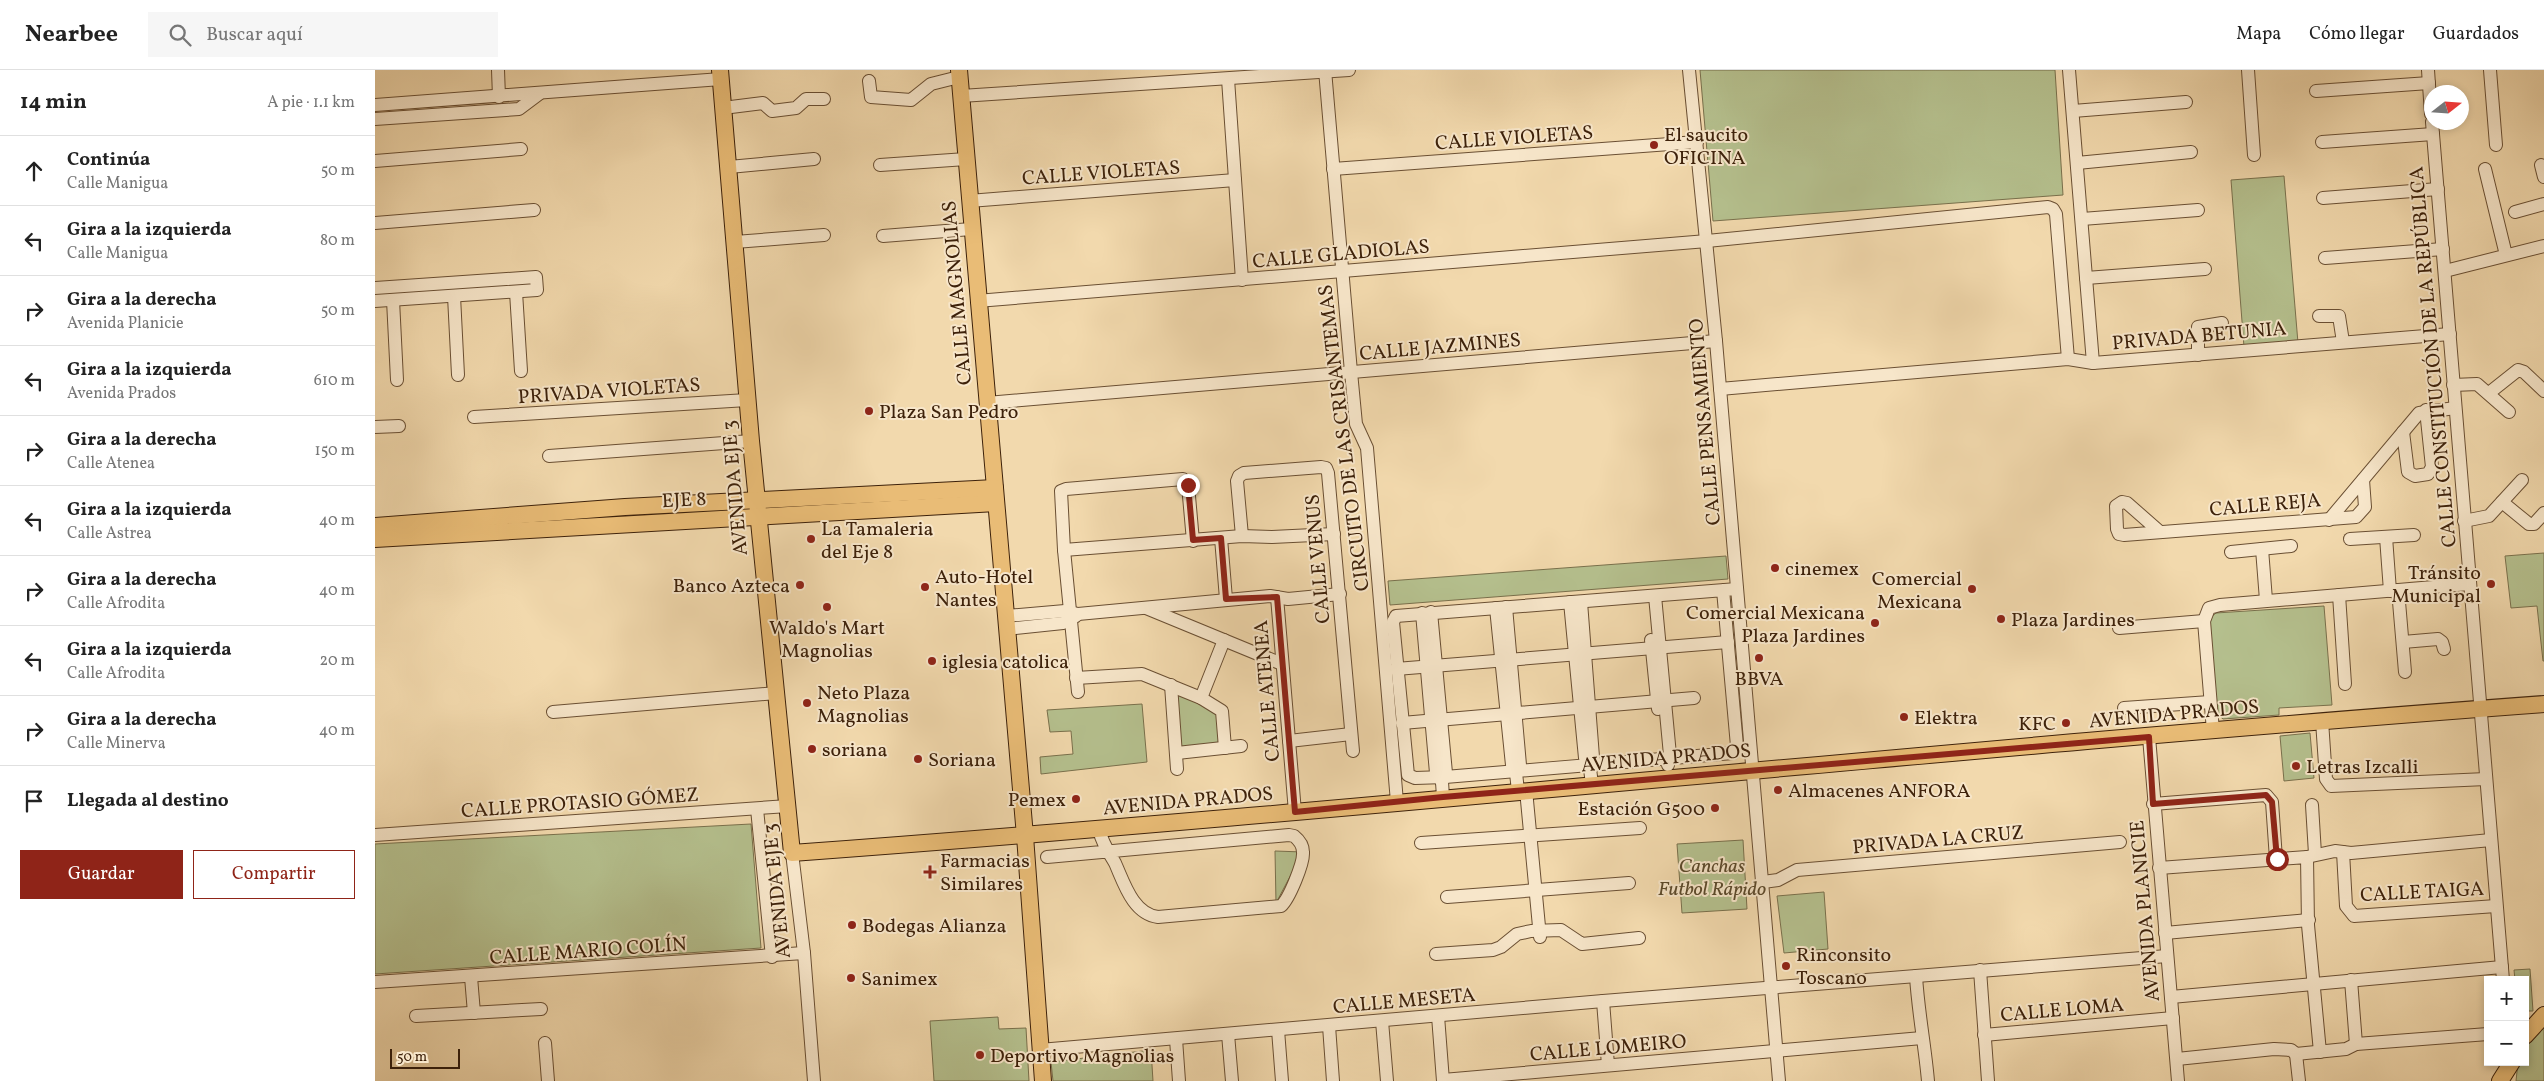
<!DOCTYPE html>
<html lang="es">
<meta charset="utf-8">
<style>
:root{--surface:#fff;--page:#f6f6f6;--text:#222;--muted:#767676;--line:#e0e0e0;--accent:#8f2418}
body{margin:0;font-family:Vollkorn,serif;background:var(--page);color:var(--text)}
.controls{position:absolute;right:15px;bottom:15px;display:grid;overflow:hidden;border-radius:0px;box-shadow:0 2px 8px #0003}
.controls button{width:45px;height:45px;display:grid;place-items:center;padding:0;border:0;border-bottom:1px solid var(--line);background:var(--surface);color:var(--text);font:25px sans-serif}
.compass{position:absolute;left:2049px;top:15px;width:45px;height:45px;border-radius:50%;background:var(--surface);box-shadow:0 2px 8px #0003;rotate:73deg}
.scale{position:absolute;left:15px;bottom:12px;width:70px;box-sizing:border-box;padding-left:5px;border:2px solid #3d210a;border-top:0;font-size:14px;line-height:18px;white-space:nowrap;color:#3d210a;-webkit-text-stroke:4px #f7e6ca;paint-order:stroke}
.stop{position:absolute;width:15px;height:15px;margin:-11px;border:4px solid #8f2418;border-radius:50%;background:#fff}
.stop.end{background:#8f2418;border-color:#fff;box-shadow:0 1px 5px #0008}
.list{margin:0;padding:0;list-style:none}
h2{display:flex;justify-content:space-between;align-items:center;height:65px;margin:0;padding:0 20px;font-size:21px}
h2 small{font-size:16px;font-weight:400;color:var(--muted)}
.list li{display:grid;grid-template-columns:32px 1fr auto;gap:15px;align-items:center;box-sizing:border-box;height:70px;padding:0 20px;border-top:1px solid var(--line)}
.list b{display:block;font-size:19px;white-space:nowrap}
.list p{margin:0;font-size:16px;white-space:nowrap;color:var(--muted)}
.list em{font-size:16px;font-style:normal;color:var(--muted)}
.actions{display:flex;gap:10px;padding:15px 20px}
.actions a{flex:1;padding:11px 0;border:1px solid var(--accent);border-radius:0px;text-align:center;font-size:18px;color:var(--accent)}
.actions .main{background:var(--accent);color:#fff}
.icon{flex:none;width:28px;height:28px;fill:none;stroke:currentColor;stroke-width:2;stroke-linecap:round;stroke-linejoin:round}
.map{position:relative;flex:none;width:2169px;height:1011px;overflow:hidden}
header{display:flex;align-items:center;gap:30px;box-sizing:border-box;height:70px;padding:0 25px;background:var(--surface);border-bottom:1px solid var(--line)}
header strong{font-size:24px}
nav{display:flex;gap:28px;margin-inline-start:auto;font-size:18px}
.search{width:350px;height:45px;background:var(--page);display:flex;align-items:center;gap:12px;box-sizing:border-box;padding:0 18px;border-radius:0px;color:var(--muted);font-size:19px}
main{display:flex}
aside{flex:1;background:var(--surface)}
.map>svg:first-child{display:block}
.green{fill:#b5c08e;stroke:#79704c}
.lines{fill:none;stroke-linecap:round;stroke-linejoin:round}
.minor-casing{stroke:#6a4f33;stroke-width:14}
.major-casing{stroke:#3d210a;stroke-width:18}
.minor{stroke:#f7e6ca;stroke-width:12}
.major{stroke:#e9bc76;stroke-width:16}
.route{stroke:#8f2418;stroke-width:6}
.poi-dot{fill:#8f2418;stroke:#f7e6ca;stroke-width:2}
.labels{text-anchor:middle;stroke-width:4;stroke-linejoin:round;paint-order:stroke}
.poi-label{font-size:20px;fill:#3d210a;stroke:#f7e6ca;text-anchor:start}
.street-label{font-size:20px;fill:#3d210a;stroke:#f7e6ca}
.park-label{font-size:20px;font-style:italic;fill:#5b492b;stroke:#f7e6ca}
</style>
<header>
<strong>Nearbee</strong>
<div class="search"><svg class="icon" aria-label="search" viewBox="0 0 24 24"><circle cx="10" cy="10" r="6"/><path d="M15 15l6 6"/></svg>Buscar aquí</div>
<nav><a>Mapa</a><a>Cómo llegar</a><a>Guardados</a></nav>
</header>
<main>
<aside>
<h2>14 min<small>A pie · 1.1 km</small></h2>
<ul class="list">
<li><svg class="icon" aria-label="ahead" viewBox="0 0 24 24"><path d="M12 20V5M6 11l6-6 6 6"/></svg><div><b>Continúa</b><p>Calle Manigua</p></div><em>50 m</em></li>
<li><svg class="icon" aria-label="left" viewBox="0 0 24 24"><path d="M17 20v-9H6M10 6l-5 5 5 5"/></svg><div><b>Gira a la izquierda</b><p>Calle Manigua</p></div><em>80 m</em></li>
<li><svg class="icon" aria-label="right" viewBox="0 0 24 24"><path d="M7 20v-9h11M14 6l5 5-5 5"/></svg><div><b>Gira a la derecha</b><p>Avenida Planicie</p></div><em>50 m</em></li>
<li><svg class="icon" aria-label="left" viewBox="0 0 24 24"><path d="M17 20v-9H6M10 6l-5 5 5 5"/></svg><div><b>Gira a la izquierda</b><p>Avenida Prados</p></div><em>610 m</em></li>
<li><svg class="icon" aria-label="right" viewBox="0 0 24 24"><path d="M7 20v-9h11M14 6l5 5-5 5"/></svg><div><b>Gira a la derecha</b><p>Calle Atenea</p></div><em>150 m</em></li>
<li><svg class="icon" aria-label="left" viewBox="0 0 24 24"><path d="M17 20v-9H6M10 6l-5 5 5 5"/></svg><div><b>Gira a la izquierda</b><p>Calle Astrea</p></div><em>40 m</em></li>
<li><svg class="icon" aria-label="right" viewBox="0 0 24 24"><path d="M7 20v-9h11M14 6l5 5-5 5"/></svg><div><b>Gira a la derecha</b><p>Calle Afrodita</p></div><em>40 m</em></li>
<li><svg class="icon" aria-label="left" viewBox="0 0 24 24"><path d="M17 20v-9H6M10 6l-5 5 5 5"/></svg><div><b>Gira a la izquierda</b><p>Calle Afrodita</p></div><em>20 m</em></li>
<li><svg class="icon" aria-label="right" viewBox="0 0 24 24"><path d="M7 20v-9h11M14 6l5 5-5 5"/></svg><div><b>Gira a la derecha</b><p>Calle Minerva</p></div><em>40 m</em></li>
<li><svg class="icon" aria-label="arrive" viewBox="0 0 24 24"><path d="M6 21V4h12l-3 4 3 4H6"/></svg><div><b>Llegada al destino</b></div></li>
</ul>
<div class="actions"><a class="main">Guardar</a><a>Compartir</a></div>
</aside>
<div class="map">
<svg width="2169" height="1011" viewBox="0 0 2169 1011">
<rect width="100%" height="100%" fill="#f2d9ad"/>
<filter id="stains"><feTurbulence type="fractalNoise" baseFrequency=".004" numOctaves="4"/><feColorMatrix values="0 0 0 0 .2 0 0 0 0 .09 0 0 0 0 .02 0 0 0 .5 -.17"/></filter>
<radialGradient id="worn" r=".72"><stop offset=".6" stop-color="#630" stop-opacity="0"/><stop offset="1" stop-color="#630" stop-opacity=".3"/></radialGradient>
<g class="green">
<polygon points="1325,0 1680,0 1688,125 1338,151"/>
<polygon points="1909,106 1923,273 1869,277 1856,110"/>
<polygon points="2169,483 2169,591 2168,591 2162,536 2136,538 2130,486"/>
<polygon points="1351,486 1353,509 1015,535 1013,511"/>
<polygon points="1949,536 1957,635 1904,638 1904,645 1848,649 1841,643 1834,549 1841,543"/>
<polygon points="794,619 850,636 853,676 803,682"/>
<polygon points="767,634 772,692 666,704 665,687 698,684 696,661 675,662 672,640"/>
<polygon points="1935,663 1939,708 1909,711 1905,666"/>
<polygon points="376,754 386,878 0,904 0,774"/>
<polygon points="1368,770 1372,839 1307,843 1302,774"/>
<polygon points="900,781 928,782 901,833"/>
<polygon points="1449,822 1453,879 1409,883 1402,826"/>
<polygon points="2155,899 2158,941 2150,941 2150,910 2140,910 2139,900"/>
<polygon points="623,947 624,959 651,958 654,1011 559,1011 555,951"/>
<polygon points="2169,952 2169,1011 2141,1011 2143,992 2150,992 2150,972"/>
<polygon points="776,980 778,1011 678,1011 676,992"/>
</g>
<g class="lines">
<g class="minor-casing">
<g id="minor">
<polyline points="123,0 124,27"/>
<polyline points="950,0 976,302 981,354 992,378 1022,732"/>
<polyline points="1314,0 1341,271 1404,1011"/>
<polyline points="1694,0 1718,293"/>
<polyline points="1873,0 1879,85"/>
<polyline points="2053,0 2056,44"/>
<polyline points="2115,0 2121,75"/>
<polyline points="853,9 867,210"/>
<polyline points="494,11 496,27 536,30 556,14 584,7"/>
<polyline points="1941,21 2054,13"/>
<polyline points="586,26 974,0"/>
<polyline points="0,35 346,9"/>
<polyline points="348,38 388,33 397,41 421,38 431,29 449,29"/>
<polyline points="1698,41 1811,32"/>
<polyline points="0,49 144,39 164,24"/>
<polyline points="2057,52 2128,910"/>
<polyline points="1947,72 2058,64"/>
<polyline points="0,91 146,79"/>
<polyline points="1702,93 1816,82"/>
<polyline points="505,95 591,89"/>
<polyline points="2166,95 2169,107"/>
<polyline points="354,97 439,89"/>
<polyline points="958,99 1322,72"/>
<polyline points="2110,99 2131,185"/>
<polyline points="1948,128 2063,119"/>
<polyline points="594,131 860,110"/>
<polyline points="2140,142 2169,134"/>
<polyline points="1707,149 1823,140"/>
<polyline points="0,153 159,140"/>
<polyline points="508,166 596,159"/>
<polyline points="360,172 449,165"/>
<polyline points="1950,188 2068,179"/>
<polyline points="2070,201 2169,176"/>
<polyline points="1711,208 1830,199"/>
<polyline points="0,218 161,207 162,220 0,231"/>
<polyline points="141,222 146,301"/>
<polyline points="79,226 83,305"/>
<polyline points="18,230 22,310"/>
<polyline points="602,231 1332,171 1673,137 1678,139 1681,144 1693,289"/>
<polyline points="1944,246 1964,246 1968,272"/>
<polyline points="1823,285 1823,257 1847,253"/>
<polyline points="2078,315 2102,314 2134,342"/>
<polyline points="1345,319 1693,289 1718,293 2075,264"/>
<polyline points="2114,323 2143,300 2149,302 2169,321"/>
<polyline points="612,333 1341,271"/>
<polyline points="99,347 372,330"/>
<polyline points="0,357 24,356"/>
<polyline points="2028,362 2033,402 2040,406 2053,404 2057,397 2051,340"/>
<polyline points="174,386 376,371"/>
<polyline points="2127,432 2154,454 2159,454 2169,443"/>
<polyline points="1954,450 2044,343 2080,338"/>
<polyline points="2089,451 2114,446 2147,410"/>
<polyline points="1785,462 1752,433 1747,432 1741,436 1742,459 1744,464 1749,465 1981,447 1990,437 1988,410"/>
<polyline points="867,466 862,411 864,406 869,403 946,397 951,398 953,403 978,681"/>
<polyline points="2011,467 2015,521"/>
<polyline points="846,468 851,529"/>
<polyline points="1975,469 2039,465"/>
<polyline points="1887,479 1891,530"/>
<polyline points="689,480 867,466 897,467 959,464"/>
<polyline points="1856,482 1916,476"/>
<polyline points="1348,520 1362,676 1358,683 1070,707 1040,708 1033,705 1018,552 1021,546 1362,519"/>
<polyline points="2023,520 2030,602"/>
<polyline points="1964,525 1970,614"/>
<polyline points="1280,526 1295,685 1293,695"/>
<polyline points="902,527 920,742"/>
<polyline points="1195,532 1210,688"/>
<polyline points="1206,532 1218,687 1215,699 1217,714"/>
<polyline points="1131,537 1145,695 1141,703 1143,721"/>
<polyline points="771,538 907,594"/>
<polyline points="1121,538 1137,695 1140,701"/>
<polyline points="1056,542 1071,703 1067,712 1068,727"/>
<polyline points="1047,543 1061,703 1067,712"/>
<polyline points="631,546 690,541 703,544 895,526 913,529 965,524"/>
<polyline points="1744,558 1829,551"/>
<polyline points="632,559 688,553 701,546"/>
<polyline points="1276,570 1283,639"/>
<polyline points="2028,572 2063,569 2067,572 2069,579"/>
<polyline points="1021,599 1353,572"/>
<polyline points="701,608 767,604 826,628 847,641 850,678"/>
<polyline points="796,615 802,699"/>
<polyline points="703,622 689,480 686,421 691,419 808,409 813,415 818,471"/>
<polyline points="826,628 849,570"/>
<polyline points="1749,638 1835,632"/>
<polyline points="178,642 401,623"/>
<polyline points="1947,651 1951,709 1956,716 2111,709"/>
<polyline points="1027,653 1319,628"/>
<polyline points="1838,661 1829,551 1834,538 1845,535 2094,514"/>
<polyline points="1774,667 1803,1011"/>
<polyline points="914,671 976,664"/>
<polyline points="802,683 866,676"/>
<polyline points="1151,720 1165,867"/>
<polyline points="1778,734 1891,725 1897,732 1901,789"/>
<polyline points="1937,735 1940,784"/>
<polyline points="382,739 397,887"/>
<polyline points="0,765 413,736"/>
<polyline points="1046,773 1265,758"/>
<polyline points="1968,782 1971,836 1979,846 2121,836"/>
<polyline points="417,783 429,883 439,1011"/>
<path d="M672 787 914 765 919 766C924 770 928 775 928 782 929 793 914 829 906 836L783 847C758 844 749 813 740 793 733 781 727 773 724 759"/>
<polyline points="1932,787 1960,781 1976,783 2116,770"/>
<polyline points="1784,798 1932,787 1933,855 1945,982"/>
<polyline points="1388,812 1403,810 1422,800 1745,772"/>
<polyline points="1072,827 1254,813"/>
<polyline points="1790,863 1934,850"/>
<polyline points="1061,884 1118,880 1126,877 1142,864 1156,861 1186,860 1207,874 1264,868"/>
<polyline points="1605,900 1613,1011"/>
<path d="M1541 906C1543 941 1550 976 1553 1011"/>
<polyline points="96,907 99,943"/>
<polyline points="1976,910 1981,974"/>
<polyline points="0,912 429,883"/>
<polyline points="1796,927 2127,897"/>
<polyline points="1228,931 1233,995"/>
<polyline points="41,946 166,939"/>
<polyline points="1063,946 1068,1011"/>
<polyline points="1007,951 1012,1011"/>
<polyline points="954,956 958,1011"/>
<polyline points="903,960 907,1011"/>
<polyline points="853,964 857,1011"/>
<polyline points="1609,965 1798,948"/>
<polyline points="801,969 804,1011"/>
<polyline points="170,973 173,1011"/>
<polyline points="665,980 1228,931 1792,886"/>
<polyline points="1921,984 1971,979 1981,974 2113,964"/>
<polyline points="1921,984 1924,1011"/>
<polyline points="1802,989 1899,979 1916,980 1921,984"/>
<polyline points="1068,1010 1547,968"/>
</g>
</g>
<g class="major-casing">
<g id="major">
<path d="M345 0 376 371 417 783C1002 740 1585 677 2169 634"/>
<polyline points="584,0 650,766 668,1011"/>
<polyline points="0,456 250,437 620,418"/>
<polyline points="0,469 621,433"/>
<polyline points="2150,966 2169,945"/>
<polyline points="2125,1011 2137,992"/>
</g>
</g>
<use href="#minor" class="minor"/>
<use href="#major" class="major"/>
</g>
<g class="lines">
<polyline class="route" points="813,415 818,470 846,468 851,529 902,527 920,742 1068,727 1774,667 1778,734 1891,725 1897,732 1902,789"/>
</g>
<g class="poi-dot">
<circle cx="1279" cy="75" r="5"/>
<circle cx="494" cy="341" r="5"/>
<circle cx="436" cy="469" r="5"/>
<circle cx="1400" cy="498" r="5"/>
<circle cx="2116" cy="514" r="5"/>
<circle cx="425" cy="515" r="5"/>
<circle cx="550" cy="517" r="5"/>
<circle cx="1597" cy="519" r="5"/>
<circle cx="452" cy="537" r="5"/>
<circle cx="1626" cy="549" r="5"/>
<circle cx="1500" cy="553" r="5"/>
<circle cx="1384" cy="588" r="5"/>
<circle cx="557" cy="591" r="5"/>
<circle cx="432" cy="633" r="5"/>
<circle cx="1529" cy="647" r="5"/>
<circle cx="1691" cy="653" r="5"/>
<circle cx="437" cy="679" r="5"/>
<circle cx="543" cy="689" r="5"/>
<circle cx="1921" cy="696" r="5"/>
<circle cx="1403" cy="720" r="5"/>
<circle cx="701" cy="729" r="5"/>
<circle cx="1340" cy="738" r="5"/>
<path d="M552.5 794.5h5v5h5v5h-5v5h-5v-5h-5v-5h5z"/>
<circle cx="477" cy="855" r="5"/>
<circle cx="1411" cy="896" r="5"/>
<circle cx="476" cy="908" r="5"/>
<circle cx="605" cy="985" r="5"/>
</g>
<g class="labels">
<g class="poi-label">
<text x="1289" y="71">El saucito<tspan x="1289" dy="23">OFICINA</tspan></text>
<text x="504" y="348">Plaza San Pedro</text>
<text x="446" y="465">La Tamaleria<tspan x="446" dy="23">del Eje 8</tspan></text>
<text x="1410" y="505">cinemex</text>
<text x="2106" y="509" text-anchor="end">Tránsito<tspan x="2106" dy="23">Municipal</tspan></text>
<text x="560" y="513">Auto-Hotel<tspan x="560" dy="23">Nantes</tspan></text>
<text x="1587" y="515" text-anchor="end">Comercial<tspan x="1587" dy="23">Mexicana</tspan></text>
<text x="415" y="522" text-anchor="end">Banco Azteca</text>
<text x="1490" y="549" text-anchor="end">Comercial Mexicana<tspan x="1490" dy="23">Plaza Jardines</tspan></text>
<text x="1636" y="556">Plaza Jardines</text>
<text x="452" y="564" text-anchor="middle">Waldo's Mart<tspan x="452" dy="23">Magnolias</tspan></text>
<text x="567" y="598">iglesia catolica</text>
<text x="1384" y="615" text-anchor="middle">BBVA</text>
<text x="442" y="629">Neto Plaza<tspan x="442" dy="23">Magnolias</tspan></text>
<text x="1539" y="654">Elektra</text>
<text x="1681" y="660" text-anchor="end">KFC</text>
<text x="447" y="686">soriana</text>
<text x="553" y="696">Soriana</text>
<text x="1931" y="703">Letras Izcalli</text>
<text x="1413" y="727">Almacenes ANFORA</text>
<text x="691" y="736" text-anchor="end">Pemex</text>
<text x="1330" y="745" text-anchor="end">Estación G500</text>
<text x="565" y="797">Farmacias<tspan x="565" dy="23">Similares</tspan></text>
<text x="487" y="862">Bodegas Alianza</text>
<text x="1421" y="891">Rinconsito<tspan x="1421" dy="23">Toscano</tspan></text>
<text x="486" y="915">Sanimex</text>
<text x="615" y="992">Deportivo Magnolias</text>
</g>
<g class="street-label">
<text transform="translate(1139 67) rotate(-4)" y="7">CALLE VIOLETAS</text>
<text transform="translate(726 102) rotate(-4)" y="7">CALLE VIOLETAS</text>
<text transform="translate(966 183) rotate(-5)" y="7">CALLE GLADIOLAS</text>
<text transform="translate(581 223) rotate(-95)" y="7">CALLE MAGNOLIAS</text>
<text transform="translate(1824 265) rotate(-5)" y="7">PRIVADA BETUNIA</text>
<text transform="translate(1065 276) rotate(-5)" y="7">CALLE JAZMINES</text>
<text transform="translate(2057 287) rotate(-95)" y="7">CALLE CONSTITUCIÓN DE LA REPÚBLICA</text>
<text transform="translate(234 320) rotate(-4)" y="7">PRIVADA VIOLETAS</text>
<text transform="translate(1329 352) rotate(-95)" y="7">CALLE PENSAMIENTO</text>
<text transform="translate(968 368) rotate(-97)" y="7">CIRCUITO DE LAS CRISANTEMAS</text>
<text transform="translate(359 418) rotate(-95)" y="7">AVENIDA EJE 3</text>
<text transform="translate(309 429) rotate(-3)" y="7">EJE 8</text>
<text transform="translate(1890 434) rotate(-5)" y="7">CALLE REJA</text>
<text transform="translate(942 489) rotate(-95)" y="7">CALLE VENUS</text>
<text transform="translate(891 621) rotate(-95)" y="7">CALLE ATENEA</text>
<text transform="translate(1799 643) rotate(-5)" y="7">AVENIDA PRADOS</text>
<text transform="translate(1291 687) rotate(-5)" y="7">AVENIDA PRADOS</text>
<text transform="translate(813 730) rotate(-5)" y="7">AVENIDA PRADOS</text>
<text transform="translate(205 732) rotate(-4)" y="7">CALLE PROTASIO GÓMEZ</text>
<text transform="translate(1563 769) rotate(-5)" y="7">PRIVADA LA CRUZ</text>
<text transform="translate(401 821) rotate(-96)" y="7">AVENIDA EJE 3</text>
<text transform="translate(2047 821) rotate(-3)" y="7">CALLE TAIGA</text>
<text transform="translate(1769 841) rotate(-95)" y="7">AVENIDA PLANICIE</text>
<text transform="translate(213 880) rotate(-4)" y="7">CALLE MARIO COLÍN</text>
<text transform="translate(1029 930) rotate(-5)" y="7">CALLE MESETA</text>
<text transform="translate(1687 939) rotate(-5)" y="7">CALLE LOMA</text>
<text transform="translate(1233 977) rotate(-5)" y="7">CALLE LOMEIRO</text>
</g>
<g class="park-label">
<text x="1337" y="802">Canchas<tspan x="1337" dy="23">Futbol Rápido</tspan></text>
</g>
</g>
<rect width="100%" height="100%" filter="url(#stains)"/>
<rect width="100%" height="100%" fill="url(#worn)"/>
</svg>
<div class="controls">
<button>+</button>
<button>−</button>
</div>
<svg class="compass" viewBox="-18 -18 36 36"><path d="M0-13l5 13h-10z" fill="#e53935"/><path d="M0 13l5-13h-10z" fill="#767676"/></svg>
<div class="scale">50 m</div>
<div class="stop" style="left:1902px;top:789px"></div>
<div class="stop end" style="left:813px;top:415px"></div>
</div>
</main>
